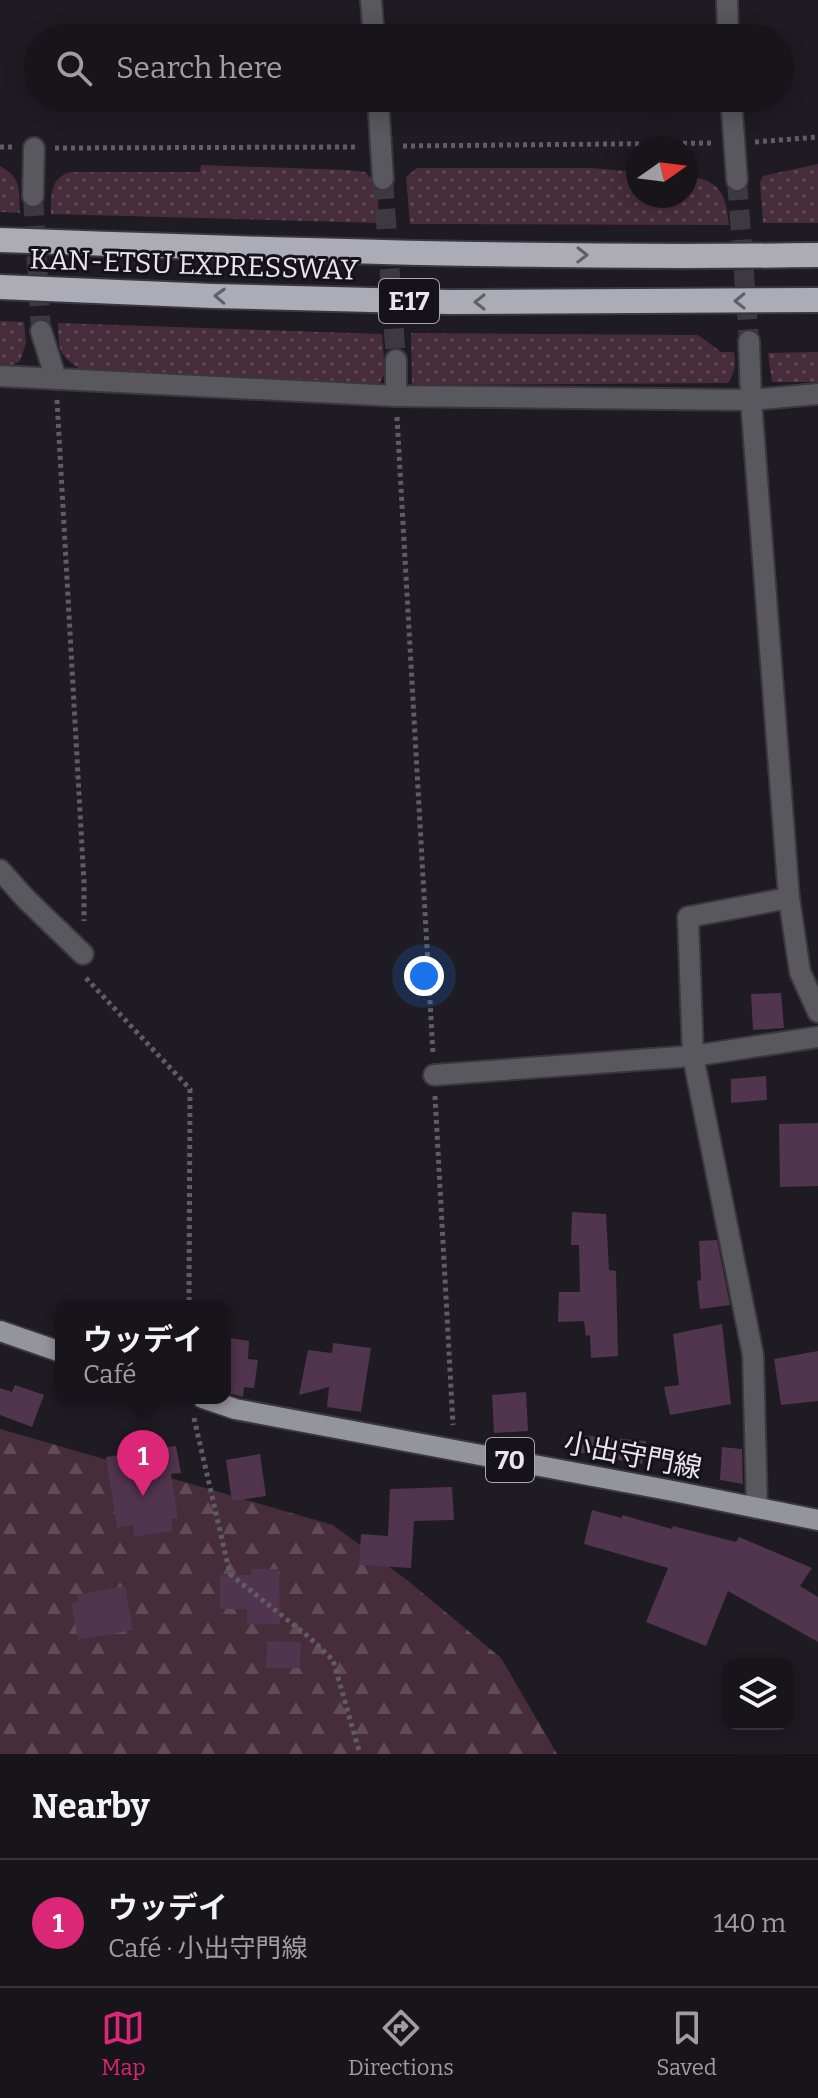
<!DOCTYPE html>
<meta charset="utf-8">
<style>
:root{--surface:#17141a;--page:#201d23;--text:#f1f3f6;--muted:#9e9ea2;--line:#363339;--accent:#db2777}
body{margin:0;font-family:Bitter,"Noto Sans JP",serif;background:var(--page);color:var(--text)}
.controls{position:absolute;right:24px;bottom:24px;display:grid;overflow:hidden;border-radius:16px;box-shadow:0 4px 20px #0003}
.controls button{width:72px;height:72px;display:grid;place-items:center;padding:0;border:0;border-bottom:2px solid var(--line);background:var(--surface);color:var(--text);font:40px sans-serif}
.compass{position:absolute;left:626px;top:136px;width:72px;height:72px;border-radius:50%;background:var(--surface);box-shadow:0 4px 20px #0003;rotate:76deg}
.you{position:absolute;left:424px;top:976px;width:28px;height:28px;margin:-20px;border:6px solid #fff;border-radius:50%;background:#1a73e8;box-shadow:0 0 0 12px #1a73e833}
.badge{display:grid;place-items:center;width:52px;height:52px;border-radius:50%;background:var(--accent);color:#fff;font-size:26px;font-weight:700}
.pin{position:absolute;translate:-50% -66px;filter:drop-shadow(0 2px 4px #0008)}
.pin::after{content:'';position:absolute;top:42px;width:28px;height:24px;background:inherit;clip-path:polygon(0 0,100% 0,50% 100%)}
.popup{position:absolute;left:55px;top:1300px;width:176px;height:104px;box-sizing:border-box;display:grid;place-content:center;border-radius:16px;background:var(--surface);filter:drop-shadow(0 2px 6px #0005);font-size:26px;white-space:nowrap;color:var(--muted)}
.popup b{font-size:30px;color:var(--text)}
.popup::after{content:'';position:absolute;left:50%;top:100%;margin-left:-16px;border:16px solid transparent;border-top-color:var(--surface)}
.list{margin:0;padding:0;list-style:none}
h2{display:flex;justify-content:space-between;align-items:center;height:104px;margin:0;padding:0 32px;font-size:34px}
h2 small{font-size:26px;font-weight:400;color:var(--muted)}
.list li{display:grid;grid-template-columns:52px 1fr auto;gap:24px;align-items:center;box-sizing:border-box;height:128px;padding:0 32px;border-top:2px solid var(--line)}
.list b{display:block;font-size:30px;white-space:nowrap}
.list p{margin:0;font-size:26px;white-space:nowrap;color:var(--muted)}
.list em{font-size:26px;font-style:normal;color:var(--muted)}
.icon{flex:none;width:44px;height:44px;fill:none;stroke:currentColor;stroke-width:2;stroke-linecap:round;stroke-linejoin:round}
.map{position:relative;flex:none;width:818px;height:1754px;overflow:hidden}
.search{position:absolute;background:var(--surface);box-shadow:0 4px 20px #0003;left:24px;right:24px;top:24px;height:88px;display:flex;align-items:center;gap:20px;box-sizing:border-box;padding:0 28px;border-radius:44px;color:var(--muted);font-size:30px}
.sheet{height:232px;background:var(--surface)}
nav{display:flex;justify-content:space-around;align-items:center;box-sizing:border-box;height:112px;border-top:2px solid var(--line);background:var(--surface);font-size:22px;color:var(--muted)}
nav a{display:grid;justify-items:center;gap:4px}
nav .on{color:var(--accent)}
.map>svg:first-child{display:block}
.grass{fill:url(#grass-dots)}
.forest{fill:url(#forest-firs)}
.building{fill:#51344e}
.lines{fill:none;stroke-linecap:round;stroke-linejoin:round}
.minor-tunnel{stroke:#3d3941;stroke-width:20;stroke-dasharray:20 10;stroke-linecap:butt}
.minor-casing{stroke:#3b373f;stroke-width:24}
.major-casing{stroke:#3b373f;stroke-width:24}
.highway-casing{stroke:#3b373f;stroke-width:28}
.path{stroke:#605c64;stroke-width:5;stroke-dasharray:4 4;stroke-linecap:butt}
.minor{stroke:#58585d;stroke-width:20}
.major{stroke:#94949d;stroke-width:20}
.highway{stroke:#acacb7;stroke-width:24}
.oneway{stroke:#615f68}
.labels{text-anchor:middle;stroke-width:6;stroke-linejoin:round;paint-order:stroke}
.shield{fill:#16121a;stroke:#a9a6ac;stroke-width:2}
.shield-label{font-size:26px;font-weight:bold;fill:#e8e5eb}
.street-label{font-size:28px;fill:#e8e5eb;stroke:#16121a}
</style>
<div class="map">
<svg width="818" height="1754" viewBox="0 0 818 1754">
<defs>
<pattern id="grass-dots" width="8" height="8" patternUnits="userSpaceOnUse" patternTransform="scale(2)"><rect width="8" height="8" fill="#472d39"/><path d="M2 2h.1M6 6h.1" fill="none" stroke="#624b56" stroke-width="1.8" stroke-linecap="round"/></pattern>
<pattern id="forest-firs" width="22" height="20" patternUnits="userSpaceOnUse" patternTransform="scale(2)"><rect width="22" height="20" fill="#472d39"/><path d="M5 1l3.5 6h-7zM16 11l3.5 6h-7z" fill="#624b56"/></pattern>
</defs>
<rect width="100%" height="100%" fill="#1f1b23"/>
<g class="grass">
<polygon points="818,164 818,223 763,223 760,183 763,176"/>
<path d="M201 165 347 170 365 172 376 183 380 223 51 214C51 194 50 179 70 172H200Z"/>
<path d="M0 166C23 179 18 189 20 213L0 212Z"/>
<path d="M417 168H590L638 172V196H686V176C720 179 726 195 729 225L410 224 406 177Z"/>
<polygon points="0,321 24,322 26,343 20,361 10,366 0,366"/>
<path d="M58 323 382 334 385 373 379 384 83 371C58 354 59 353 58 323Z"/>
<path d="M411 333 698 335 721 352H734C736 364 735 372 728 383L412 385Z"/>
<polygon points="818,352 818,382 772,382 768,353"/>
</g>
<polygon class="forest" points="0,1429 333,1525 407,1580 501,1658 557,1754 0,1754"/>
<g class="building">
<polygon points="781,993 784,1028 753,1030 751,994"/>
<polygon points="766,1076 767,1100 731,1103 731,1079"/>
<polygon points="818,1123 818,1186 780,1187 779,1124"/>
<polygon points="572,1212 606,1214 609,1270 616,1271 618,1356 591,1358 590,1335 586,1336 584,1321 558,1322 559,1292 580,1292 579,1245 571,1245"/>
<polygon points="717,1240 730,1305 700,1309 697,1281 701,1280 699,1241"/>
<polygon points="722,1324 731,1404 670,1415 664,1387 679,1385 673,1334"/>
<polygon points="225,1337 249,1341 248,1359 258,1360 254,1388 244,1387 243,1397 225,1392"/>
<polygon points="333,1343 371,1348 361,1412 327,1407 329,1387 299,1395 308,1350 332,1353"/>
<polygon points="818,1351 818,1401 781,1405 774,1359"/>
<polygon points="15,1385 44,1395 32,1427 0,1415 0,1388 12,1392"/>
<polygon points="526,1392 528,1431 494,1433 492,1395"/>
<polygon points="578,1435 646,1441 642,1464 576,1452"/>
<polygon points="176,1446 181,1473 171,1474 178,1518 171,1519 173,1531 134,1537 133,1525 117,1528 106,1457"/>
<polygon points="722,1447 742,1449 743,1484 720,1480"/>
<polygon points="260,1454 266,1496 232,1501 226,1460"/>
<polygon points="452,1487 454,1520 414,1521 411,1568 359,1565 361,1534 388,1536 390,1489"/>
<polygon points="592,1510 622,1518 622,1515 672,1529 673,1526 736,1542 739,1537 812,1568 800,1586 818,1597 818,1642 728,1591 706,1646 646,1622 668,1568 584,1544"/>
<polygon points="250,1569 279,1569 280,1624 247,1624 247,1609 220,1609 220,1575 251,1575"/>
<polygon points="125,1586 133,1630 78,1640 71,1603 79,1602 77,1595"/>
<polygon points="267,1641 301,1642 300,1668 266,1668"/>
</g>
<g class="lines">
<g class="minor-tunnel">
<polyline points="383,179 396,360"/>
<polyline points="737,180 749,341"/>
<polyline points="33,196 41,331"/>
</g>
<g class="minor-casing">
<g id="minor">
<polyline points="371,0 374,38"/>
<polyline points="727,0 728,38"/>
<polyline points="378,98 383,179"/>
<polyline points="731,98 737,180"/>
<polyline points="33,196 34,148"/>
<polyline points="41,331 56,379"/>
<polyline points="749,341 751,400 789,898 800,972 818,1012"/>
<polyline points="396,360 396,396"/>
<polyline points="0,376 396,396 751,400 818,394"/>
<polyline points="0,870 26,899 83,954"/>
<polyline points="434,1075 693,1056 818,1037"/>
<polyline points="757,1508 753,1355 693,1056 688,917 789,898"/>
</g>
</g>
<g class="major-casing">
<g id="major">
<polyline points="0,1331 61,1352"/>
<polyline points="203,1398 235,1409 673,1491 818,1520"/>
</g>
</g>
<g class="highway-casing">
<g id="highway">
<path d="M0 240C273 250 545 259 818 255"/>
<polyline points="0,287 213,296 450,302 818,300"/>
</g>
</g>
<g class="path">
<polyline points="755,142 818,137"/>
<polyline points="403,146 713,143"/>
<polyline points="0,147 13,147"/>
<polyline points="55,148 357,147"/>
<polyline points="57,400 84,883 84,921"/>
<polyline points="397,417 433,1054"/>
<polyline points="86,978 190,1089 189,1306"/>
<polyline points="435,1096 453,1425"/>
<polyline points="194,1418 230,1574 310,1638 333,1660 360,1754"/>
</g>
<use href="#minor" class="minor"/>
<use href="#major" class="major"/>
<use href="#highway" class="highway"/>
</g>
<defs><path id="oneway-chevron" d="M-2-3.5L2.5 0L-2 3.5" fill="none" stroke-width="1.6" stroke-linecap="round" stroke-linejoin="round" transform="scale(2)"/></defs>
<g class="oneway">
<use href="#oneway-chevron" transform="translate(582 255) rotate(1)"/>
<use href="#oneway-chevron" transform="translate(220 296) rotate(-178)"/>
<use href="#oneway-chevron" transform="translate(740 301) rotate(179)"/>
<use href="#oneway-chevron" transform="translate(480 302) rotate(180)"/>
</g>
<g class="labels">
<g class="shield">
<rect x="379" y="279" width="60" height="44" rx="6"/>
<rect x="486" y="1438" width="48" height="44" rx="6"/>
</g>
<g class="shield-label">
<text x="409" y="310">E17</text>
<text x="510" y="1469">70</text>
</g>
<g class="street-label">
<text transform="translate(194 264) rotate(2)" y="10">KAN-ETSU EXPRESSWAY</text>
<text transform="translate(633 1455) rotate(11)" y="10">小出守門線</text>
</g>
</g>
</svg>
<div class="controls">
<button><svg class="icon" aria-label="layers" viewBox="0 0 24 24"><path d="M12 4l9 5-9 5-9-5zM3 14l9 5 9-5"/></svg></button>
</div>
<svg class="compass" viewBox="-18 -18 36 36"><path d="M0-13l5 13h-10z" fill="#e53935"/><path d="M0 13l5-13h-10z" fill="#9e9ea2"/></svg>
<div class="you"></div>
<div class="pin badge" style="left:143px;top:1496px">1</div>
<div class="popup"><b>ウッデイ</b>Café</div>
<div class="search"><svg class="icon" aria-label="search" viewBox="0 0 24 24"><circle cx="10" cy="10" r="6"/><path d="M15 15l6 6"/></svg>Search here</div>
</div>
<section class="sheet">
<h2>Nearby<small></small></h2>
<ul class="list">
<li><span class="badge">1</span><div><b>ウッデイ</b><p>Café · 小出守門線</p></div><em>140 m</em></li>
</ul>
</section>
<nav>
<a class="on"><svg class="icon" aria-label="map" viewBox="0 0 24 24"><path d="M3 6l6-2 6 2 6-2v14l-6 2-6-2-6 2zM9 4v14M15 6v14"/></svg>Map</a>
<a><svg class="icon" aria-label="directions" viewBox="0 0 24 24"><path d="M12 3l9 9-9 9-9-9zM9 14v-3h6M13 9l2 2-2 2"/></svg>Directions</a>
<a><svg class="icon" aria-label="saved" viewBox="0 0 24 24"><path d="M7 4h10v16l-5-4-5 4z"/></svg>Saved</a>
</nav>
